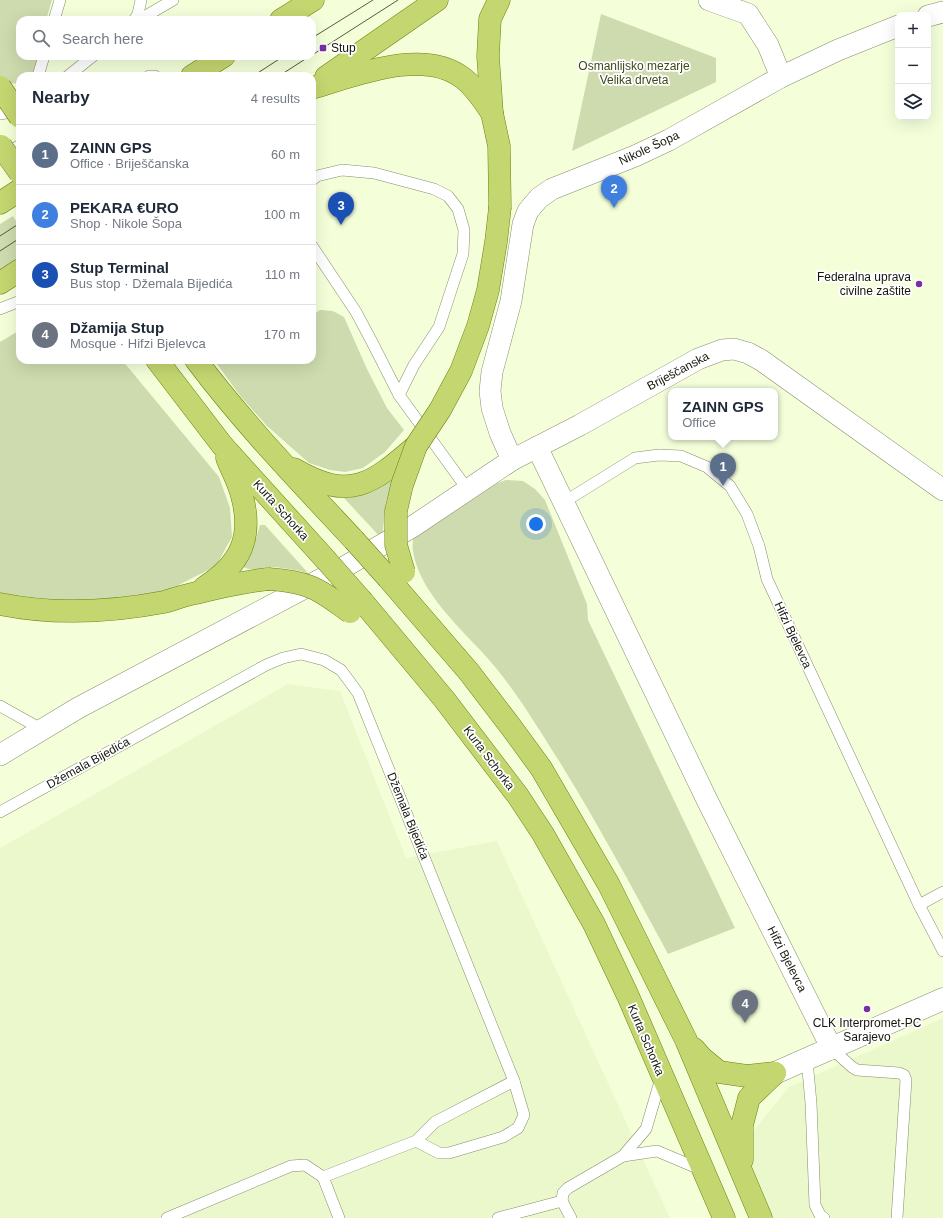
<!DOCTYPE html>
<meta charset="utf-8">
<style>
:root{--surface:#fff;--page:#f2f2f3;--text:#1f2937;--muted:#747a83;--line:#e0e1e3;--accent:#2563eb}
body{margin:0;font-family:Arial,sans-serif;background:var(--page);color:var(--text)}
.controls{position:absolute;right:12px;top:12px;display:grid;overflow:hidden;border-radius:8px;box-shadow:0 4px 16px #0002}
.controls button{width:36px;height:36px;display:grid;place-items:center;padding:0;border:0;border-bottom:1px solid var(--line);background:var(--surface);color:var(--text);font:20px sans-serif}
.you{position:absolute;left:536px;top:524px;width:14px;height:14px;margin:-10px;border:3px solid #fff;border-radius:50%;background:#1a73e8;box-shadow:0 0 0 6px #1a73e833}
.badge{display:grid;place-items:center;width:26px;height:26px;border-radius:50%;background:var(--accent);color:#fff;font-size:13px;font-weight:700}
.pin{position:absolute;translate:-50% -33px;filter:drop-shadow(0 1px 2px #0008)}
.pin::after{content:'';position:absolute;top:21px;width:14px;height:12px;background:inherit;clip-path:polygon(0 0,100% 0,50% 100%)}
.popup{position:absolute;left:668px;top:388px;width:110px;height:52px;box-sizing:border-box;display:grid;place-content:center;border-radius:8px;background:var(--surface);filter:drop-shadow(0 1px 3px #0005);font-size:13px;white-space:nowrap;color:var(--muted)}
.popup b{font-size:15px;color:var(--text)}
.popup::after{content:'';position:absolute;left:50%;top:100%;margin-left:-8px;border:8px solid transparent;border-top-color:var(--surface)}
.list{margin:0;padding:0;list-style:none}
h2{display:flex;justify-content:space-between;align-items:center;height:52px;margin:0;padding:0 16px;font-size:17px}
h2 small{font-size:13px;font-weight:400;color:var(--muted)}
.list li{display:grid;grid-template-columns:26px 1fr auto;gap:12px;align-items:center;box-sizing:border-box;height:60px;padding:0 16px;border-top:1px solid var(--line)}
.list b{display:block;font-size:15px;white-space:nowrap}
.list p{margin:0;font-size:13px;white-space:nowrap;color:var(--muted)}
.list em{font-size:13px;font-style:normal;color:var(--muted)}
.icon{flex:none;width:22px;height:22px;fill:none;stroke:currentColor;stroke-width:2;stroke-linecap:round;stroke-linejoin:round}
.map{position:relative;flex:none;width:943px;height:1218px;overflow:hidden}
.search{position:absolute;background:var(--surface);box-shadow:0 4px 16px #0002;left:16px;top:16px;width:300px;height:44px;display:flex;align-items:center;gap:10px;box-sizing:border-box;padding:0 14px;border-radius:12px;color:var(--muted);font-size:15px}
.panel{position:absolute;background:var(--surface);box-shadow:0 4px 16px #0002;left:16px;top:72px;width:300px;height:292px;border-radius:12px}
.map>svg:first-child{display:block}
.built{fill:#ebf8cb}
.green{fill:#cedbae}
.lines{fill:none;stroke-linecap:round;stroke-linejoin:round}
.lane-casing{stroke:#858e6d;stroke-width:12}
.street-casing{stroke:#858e6d;stroke-width:22}
.secondary-casing{stroke:#858e6d;stroke-width:23}
.primary-casing{stroke:#6d820e;stroke-width:23}
.lane{stroke:#fff;stroke-width:11}
.street{stroke:#fff;stroke-width:21}
.secondary{stroke:#fff;stroke-width:22}
.primary{stroke:#c4d670;stroke-width:22}
.tram{stroke:#555b47;stroke-width:1}
.primary-bridge-casing{stroke:#6d820e;stroke-width:23;stroke-linecap:butt}
.primary-bridge{stroke:#c4d670;stroke-width:22}
.poi-dot{fill:#772fa2;stroke:#fff;stroke-width:1.5}
.labels{text-anchor:middle;stroke-width:3.5;stroke-linejoin:round;paint-order:stroke}
.poi-label{font-size:12px;fill:#14170a;stroke:#fff;text-anchor:start}
.park-label{font-size:12px;fill:#3e4918;stroke:#fff}
.street-label{font-size:12px;fill:#14170a;stroke:#fff}
</style>
<div class="map">
<svg width="943" height="1218" viewBox="0 0 943 1218">
<rect width="100%" height="100%" fill="#f4ffda"/>
<g class="built">
<polygon points="288,684 340,691 406,858 497,841 670,1218 0,1218 0,848"/>
<polygon points="943,1018 943,1218 772,1218 742,1145 789,1087"/>
</g>
<g class="green">
<polygon points="0,0 52,0 46,20 20,20 20,56 38,56 35,76 20,76 20,84 0,82"/>
<polygon points="601,14 716,58 716,82 572,151"/>
<polygon points="13,216 20,228 20,258 0,270 0,224"/>
<polygon points="320,310 333,311 344,317 367,369 387,408 404,430 385,452 363,468 345,472 330,470 309,463 267,426 241,397 214,360 312,360 312,315"/>
<polygon points="20,330 20,360 122,360 219,477 230,508 232,537 216,566 165,592 114,602 21,599 0,594 0,342"/>
<polygon points="389,478 393,483 386,501 382,539 344,498 366,493"/>
<path d="M506 480 523 481 535 489 545 500 587 604 588 620 735 928 668 954C633 889 598 824 559 761 538 728 516 691 490 661 463 630 419 593 413 551 412 547 413 543 413 539L492 485Z"/>
<path d="M260 525H265L308 573C295 570 282 567 269 567 257 568 255 572 243 567L254 545Z"/>
</g>
<g class="lines">
<g class="lane-casing">
<g id="lane">
<polyline points="54,20 60,0"/>
<polyline points="134,20 138,14 141,0"/>
<polyline points="139,20 173,0"/>
<polyline points="38,76 44,56"/>
<polyline points="68,76 93,56"/>
<polyline points="149,76 155,76"/>
<polyline points="0,114 17,111"/>
<polyline points="4,156 20,145"/>
<polyline points="312,180 317,176 342,170 374,173 434,189 448,196 458,209 464,230 463,254 439,327 414,365 399,395"/>
<polyline points="312,246 356,312 372,342 399,395 468,490"/>
<polyline points="0,309 20,301"/>
<polyline points="564,502 635,458 659,455 681,456 707,467 730,486 747,514 759,546 767,579 919,905 943,951"/>
<polyline points="0,706 43,730"/>
<polyline points="0,812 266,665 283,658 301,654 324,660 341,670 358,693 514,1081 435,1122 416,1141 323,1177 339,1218"/>
<polyline points="919,905 943,892"/>
<polyline points="832,1049 852,1067 857,1070 899,1073 904,1075 906,1080 897,1218"/>
<polyline points="807,1060 811,1103 815,1205 820,1215 824,1218"/>
<polyline points="416,1141 439,1153 449,1153 503,1137 518,1128 524,1115 514,1081"/>
<polyline points="623,1156 657,1151 702,1170"/>
<polyline points="562,1201 571,1218"/>
<polyline points="167,1218 291,1166 305,1165 323,1177"/>
<polyline points="498,1218 562,1201 563,1193 568,1188 623,1156 646,1129 661,1078"/>
</g>
</g>
<g class="street-casing">
<g id="street">
<polyline points="709,0 748,14 768,45 781,77"/>
<polyline points="928,16 943,12"/>
<polyline points="537,447 707,800 832,1049"/>
<polyline points="512,460 500,433 492,408 490,391 492,372 511,301 523,224 528,211 539,198 552,189 635,156 669,140 781,77 838,50 898,26"/>
<polyline points="0,755 78,708 346,566 412,527 512,460 580,425 698,359 722,350 734,349 748,353 761,360 943,490"/>
</g>
</g>
<g class="secondary-casing">
<polyline id="secondary" points="775,1073 943,999"/>
</g>
<g class="primary-casing">
<g id="primary">
<polyline points="499,0 490,19 488,56 492,113 499,146 500,207"/>
<polyline points="281,20 313,0"/>
<polyline points="192,76 224,56"/>
<polyline points="326,77 437,0"/>
<path d="M312 88C354 76 423 47 463 78 475 87 483 100 492 113"/>
<polyline points="0,203 20,190"/>
<polyline points="0,283 20,270"/>
<polyline points="157,360 222,445 326,560"/>
<path d="M196 360C244 424 300 482 354 540"/>
<path d="M294 469C350 502 372 484 416 446"/>
<polyline points="388,578 469,672 511,727 541,768 609,885 686,1040 761,1218"/>
<path d="M205 587C241 564 253 537 242 496 239 483 232 471 227 458"/>
<polyline points="363,602 444,699 518,796 543,834 594,924 628,996 724,1218"/>
<path d="M0 604C53 615 111 612 164 602 175 599 185 595 196 593 220 587 243 582 268 579"/>
<polyline points="694,1049 702,1058 719,1072 747,1076 775,1073"/>
<polyline points="742,1160 742,1125 749,1098 775,1073"/>
</g>
</g>
<use href="#lane" class="lane"/>
<use href="#street" class="street"/>
<use href="#secondary" class="secondary"/>
<use href="#primary" class="primary"/>
<g class="tram">
<polyline points="312,38 373,0"/>
<polyline points="312,55 398,0"/>
<polyline points="253,76 284,56"/>
<polyline points="279,76 310,56"/>
<polyline points="0,236 20,223"/>
<polyline points="0,251 20,238"/>
</g>
<g class="primary-bridge-casing">
<g id="primary-bridge">
<polyline points="0,87 20,117"/>
<polyline points="1,146 20,173"/>
<polyline points="354,540 388,578"/>
<polyline points="326,560 363,602"/>
<polyline points="404,572 396,545 396,511 402,485 416,446 440,410 461,371 478,326 488,290 496,242 500,207"/>
<path d="M268 579C281 580 295 581 308 586 323 591 337 603 350 612"/>
</g>
</g>
<use href="#primary-bridge" class="primary-bridge"/>
</g>
<g class="poi-dot">
<rect x="319" y="44" width="8" height="8" rx="2"/>
<circle cx="919" cy="284" r="4"/>
<circle cx="867" cy="1009" r="4"/>
</g>
<g class="labels">
<g class="poi-label">
<text x="331" y="52">Stup</text>
<text x="911" y="281" text-anchor="end">Federalna uprava<tspan x="911" dy="14">civilne zaštite</tspan></text>
<text x="867" y="1027" text-anchor="middle">CLK Interpromet-PC<tspan x="867" dy="14">Sarajevo</tspan></text>
</g>
<g class="park-label">
<text x="634" y="70">Osmanlijsko mezarje<tspan x="634" dy="14">Velika drveta</tspan></text>
</g>
<g class="street-label">
<text transform="translate(649 148) rotate(-25)" y="4">Nikole Šopa</text>
<text transform="translate(678 371) rotate(-28)" y="4">Briješčanska</text>
<text transform="translate(281 510) rotate(48)" y="4">Kurta Schorka</text>
<text transform="translate(793 635) rotate(65)" y="4">Hifzi Bjelevca</text>
<text transform="translate(489 758) rotate(53)" y="4">Kurta Schorka</text>
<text transform="translate(88 763) rotate(-29)" y="4">Džemala Bijedića</text>
<text transform="translate(408 816) rotate(68)" y="4">Džemala Bijedića</text>
<text transform="translate(787 959) rotate(63)" y="4">Hifzi Bjelevca</text>
<text transform="translate(646 1040) rotate(67)" y="4">Kurta Schorka</text>
</g>
</g>
</svg>
<div class="controls">
<button>+</button>
<button>−</button>
<button><svg class="icon" aria-label="layers" viewBox="0 0 24 24"><path d="M12 4l9 5-9 5-9-5zM3 14l9 5 9-5"/></svg></button>
</div>
<div class="you"></div>
<div class="pin badge" style="left:723px;top:486px;background:#5c6f8a">1</div>
<div class="popup"><b>ZAINN GPS</b>Office</div>
<div class="pin badge" style="left:614px;top:208px;background:#3f7fe0">2</div>
<div class="pin badge" style="left:341px;top:225px;background:#1a4fb4">3</div>
<div class="pin badge" style="left:745px;top:1023px;background:#6b7280">4</div>
<div class="search"><svg class="icon" aria-label="search" viewBox="0 0 24 24"><circle cx="10" cy="10" r="6"/><path d="M15 15l6 6"/></svg>Search here</div>
<section class="panel">
<h2>Nearby<small>4 results</small></h2>
<ul class="list">
<li><span class="badge" style="background:#5c6f8a">1</span><div><b>ZAINN GPS</b><p>Office · Briješčanska</p></div><em>60 m</em></li>
<li><span class="badge" style="background:#3f7fe0">2</span><div><b>PEKARA €URO</b><p>Shop · Nikole Šopa</p></div><em>100 m</em></li>
<li><span class="badge" style="background:#1a4fb4">3</span><div><b>Stup Terminal</b><p>Bus stop · Džemala Bijedića</p></div><em>110 m</em></li>
<li><span class="badge" style="background:#6b7280">4</span><div><b>Džamija Stup</b><p>Mosque · Hifzi Bjelevca</p></div><em>170 m</em></li>
</ul>
</section>
</div>
